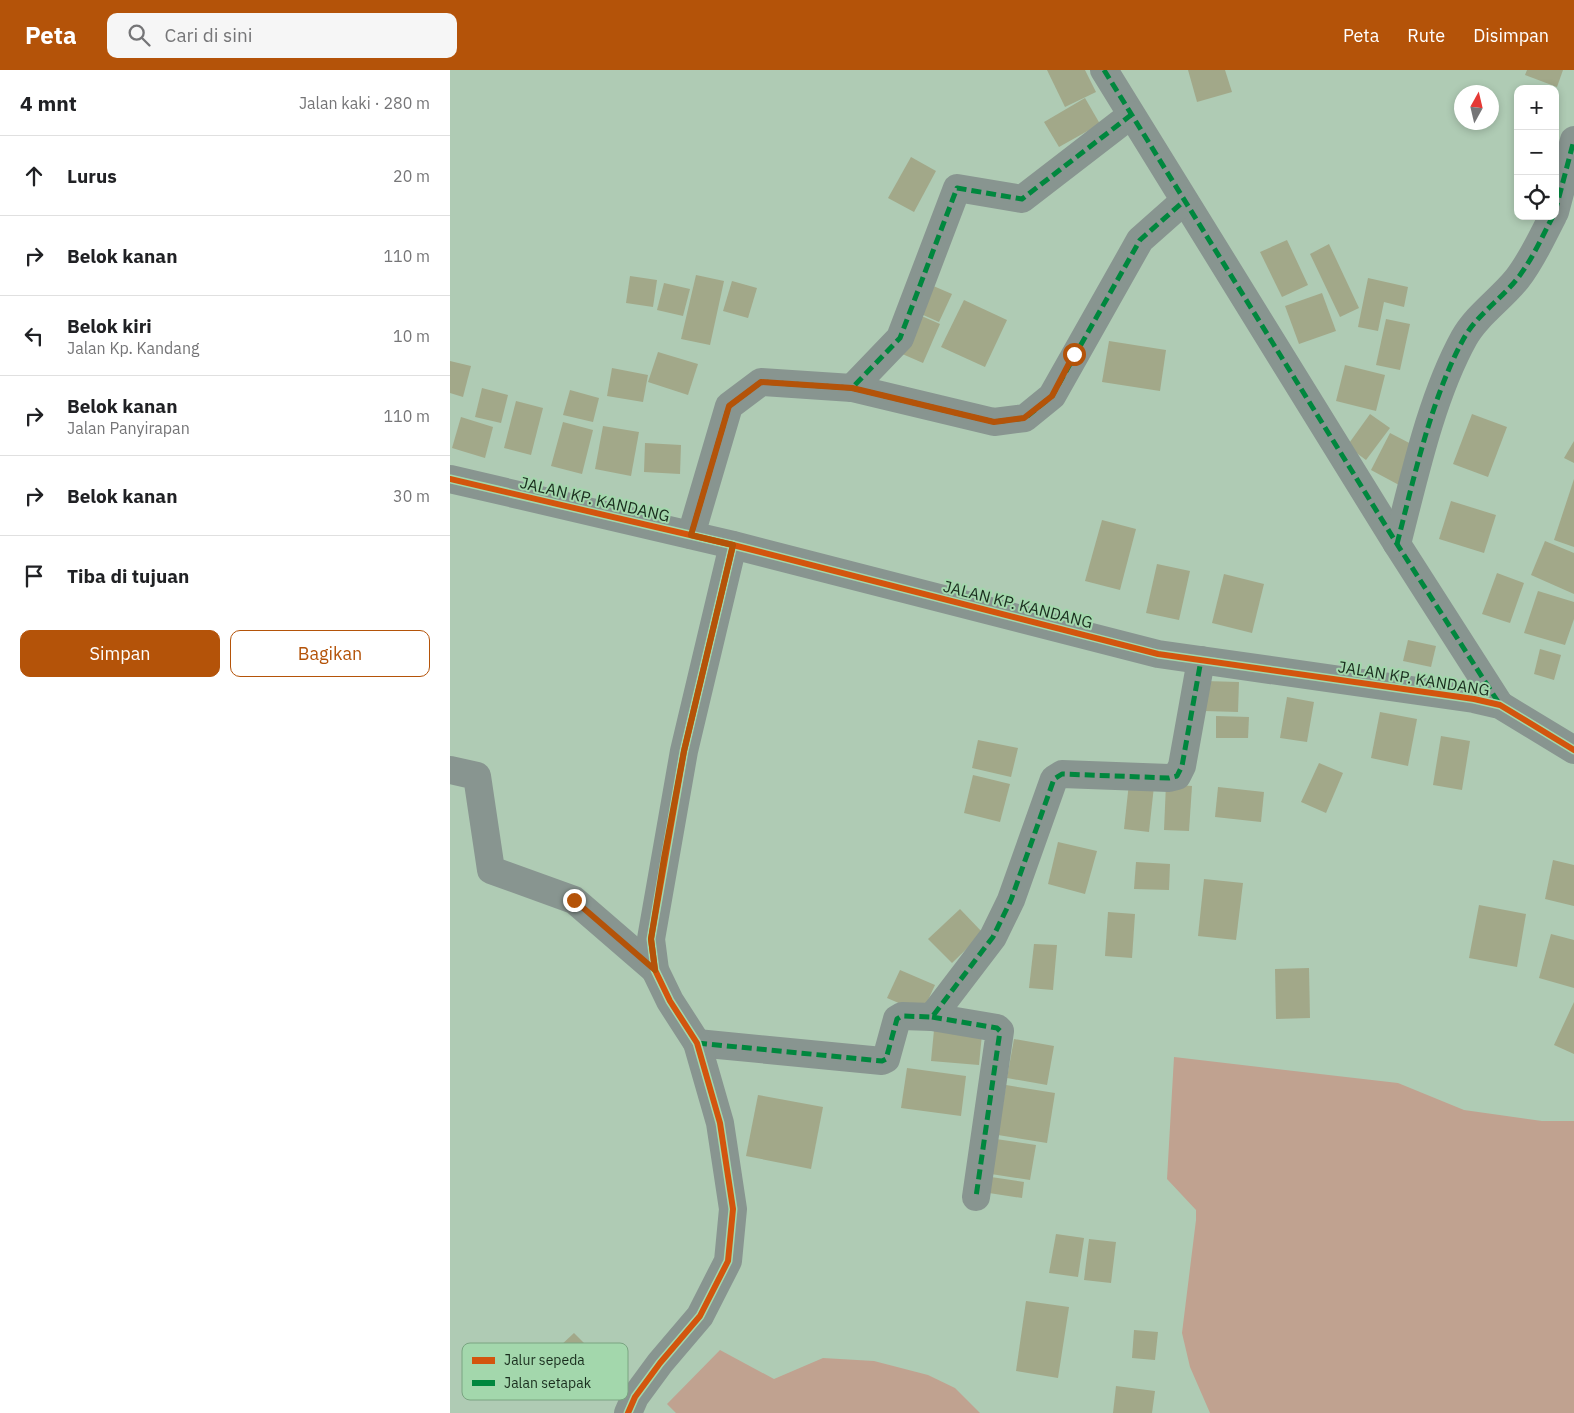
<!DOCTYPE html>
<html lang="id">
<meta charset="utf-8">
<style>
:root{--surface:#fff;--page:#f6f6f6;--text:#202124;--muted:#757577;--line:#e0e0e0;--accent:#b45309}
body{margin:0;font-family:"IBM Plex Sans",sans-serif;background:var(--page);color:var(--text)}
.controls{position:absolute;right:15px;top:15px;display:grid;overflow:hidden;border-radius:10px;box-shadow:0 2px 8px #0003}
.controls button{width:45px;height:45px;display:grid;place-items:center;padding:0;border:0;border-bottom:1px solid var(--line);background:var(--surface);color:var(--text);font:25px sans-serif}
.compass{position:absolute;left:1004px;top:15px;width:45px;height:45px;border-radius:50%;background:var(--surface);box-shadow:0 2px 8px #0003;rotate:8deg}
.stop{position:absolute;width:15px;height:15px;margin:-11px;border:4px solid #b45309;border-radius:50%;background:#fff}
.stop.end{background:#b45309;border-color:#fff;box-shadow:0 1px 5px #0008}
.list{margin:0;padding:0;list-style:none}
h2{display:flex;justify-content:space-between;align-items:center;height:65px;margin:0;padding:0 20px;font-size:21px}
h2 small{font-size:16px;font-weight:400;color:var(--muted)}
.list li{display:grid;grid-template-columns:32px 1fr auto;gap:15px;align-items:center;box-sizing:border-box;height:80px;padding:0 20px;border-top:1px solid var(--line)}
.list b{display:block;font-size:19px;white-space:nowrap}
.list p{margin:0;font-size:16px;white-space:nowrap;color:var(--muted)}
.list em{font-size:16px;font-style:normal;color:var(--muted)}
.actions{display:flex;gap:10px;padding:15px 20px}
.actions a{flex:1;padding:11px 0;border:1px solid var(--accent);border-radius:10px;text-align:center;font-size:18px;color:var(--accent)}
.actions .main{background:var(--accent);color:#fff}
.icon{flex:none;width:28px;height:28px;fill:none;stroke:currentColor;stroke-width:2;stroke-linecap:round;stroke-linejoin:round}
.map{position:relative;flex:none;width:1124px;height:1343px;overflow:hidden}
header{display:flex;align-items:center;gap:30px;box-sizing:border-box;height:70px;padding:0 25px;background:var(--accent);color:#fff}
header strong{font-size:24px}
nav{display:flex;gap:28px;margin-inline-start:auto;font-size:18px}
.search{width:350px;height:45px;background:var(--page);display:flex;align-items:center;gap:12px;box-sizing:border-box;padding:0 18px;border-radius:10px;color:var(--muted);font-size:19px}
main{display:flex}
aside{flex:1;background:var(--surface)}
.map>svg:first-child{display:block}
.green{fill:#c0a290}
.building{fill:#a2a889}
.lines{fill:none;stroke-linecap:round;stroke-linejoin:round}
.minor{stroke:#889590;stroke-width:28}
.quiet{stroke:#00873e;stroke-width:5;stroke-dasharray:10 5;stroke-linecap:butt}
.cycleway-casing{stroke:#a3d7ac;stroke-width:9}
.cycleway{stroke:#d3550e;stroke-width:6}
.route{stroke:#b45309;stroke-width:6}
.labels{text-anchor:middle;stroke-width:4;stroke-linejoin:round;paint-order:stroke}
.street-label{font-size:16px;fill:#1a2e1e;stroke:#a3d7ac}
.key{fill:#a3d7ac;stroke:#7aa481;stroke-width:1}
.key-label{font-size:14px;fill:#1a2e1e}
</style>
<header>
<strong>Peta</strong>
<div class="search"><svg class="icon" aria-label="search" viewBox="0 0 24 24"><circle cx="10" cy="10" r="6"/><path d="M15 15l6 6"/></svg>Cari di sini</div>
<nav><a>Peta</a><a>Rute</a><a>Disimpan</a></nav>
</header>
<main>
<aside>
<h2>4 mnt<small>Jalan kaki · 280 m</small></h2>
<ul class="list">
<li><svg class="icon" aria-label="ahead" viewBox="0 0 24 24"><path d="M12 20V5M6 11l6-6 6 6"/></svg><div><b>Lurus</b></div><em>20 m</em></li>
<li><svg class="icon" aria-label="right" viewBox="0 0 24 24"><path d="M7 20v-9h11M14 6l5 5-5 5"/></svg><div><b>Belok kanan</b></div><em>110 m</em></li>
<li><svg class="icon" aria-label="left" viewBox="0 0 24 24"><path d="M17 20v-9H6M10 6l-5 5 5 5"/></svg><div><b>Belok kiri</b><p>Jalan Kp. Kandang</p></div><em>10 m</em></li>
<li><svg class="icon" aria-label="right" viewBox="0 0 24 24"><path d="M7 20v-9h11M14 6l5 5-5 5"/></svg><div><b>Belok kanan</b><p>Jalan Panyirapan</p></div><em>110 m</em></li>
<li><svg class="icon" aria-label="right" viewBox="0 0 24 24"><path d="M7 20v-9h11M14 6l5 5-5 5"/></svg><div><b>Belok kanan</b></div><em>30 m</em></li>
<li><svg class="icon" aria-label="arrive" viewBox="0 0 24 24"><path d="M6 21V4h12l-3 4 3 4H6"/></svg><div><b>Tiba di tujuan</b></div></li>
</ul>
<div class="actions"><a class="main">Simpan</a><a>Bagikan</a></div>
</aside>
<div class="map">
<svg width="1124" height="1343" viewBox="0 0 1124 1343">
<rect width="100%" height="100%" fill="#afcbb4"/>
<g class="green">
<polygon points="724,987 948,1013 1014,1040 1092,1051 1124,1051 1124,1343 760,1343 740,1297 732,1263 746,1150 746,1140 717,1109"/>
<polygon points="270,1280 324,1309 373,1288 424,1291 478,1305 505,1318 530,1343 226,1343 217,1334"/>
</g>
<g class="building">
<polygon points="597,0 635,0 646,22 615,37"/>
<polygon points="738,0 775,0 782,22 747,32"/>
<polygon points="1077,0 1113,0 1107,17 1075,5"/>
<polygon points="635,28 650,54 609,77 594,52"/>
<polygon points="461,87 486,101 464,142 438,128"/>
<polygon points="837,170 858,215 832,227 810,182"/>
<polygon points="879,174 909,238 890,247 860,184"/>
<polygon points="246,205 274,211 260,275 231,269"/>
<polygon points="180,206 207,210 203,237 176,233"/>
<polygon points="918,208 958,217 954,237 934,232 928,261 908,257"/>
<polygon points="282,211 307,218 298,248 273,241"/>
<polygon points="474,212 502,224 489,252 462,240"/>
<polygon points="214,213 240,219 233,246 207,240"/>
<polygon points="872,223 886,261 849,274 835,236"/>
<polygon points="514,230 557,250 535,297 491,277"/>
<polygon points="467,244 490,254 473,293 450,283"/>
<polygon points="936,249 960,254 950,300 926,295"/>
<polygon points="659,271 716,280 710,321 652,312"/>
<polygon points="208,282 248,294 238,325 198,312"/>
<polygon points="0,291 21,296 13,327 0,323"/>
<polygon points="895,295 935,305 926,341 886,331"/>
<polygon points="162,298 198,305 193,332 157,326"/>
<polygon points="32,318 58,325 51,353 25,347"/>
<polygon points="120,320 149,328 143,352 113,345"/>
<polygon points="66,331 93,338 81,385 54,378"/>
<polygon points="920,344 940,358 916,390 897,376"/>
<polygon points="1022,344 1057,357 1038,407 1003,394"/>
<polygon points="11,347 43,357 35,388 2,378"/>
<polygon points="113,352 143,360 132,404 101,396"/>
<polygon points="153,356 189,362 181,406 145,399"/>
<polygon points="940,363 969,378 949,415 921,400"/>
<polygon points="1124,371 1124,393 1114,388"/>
<polygon points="195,373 231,375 230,404 194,402"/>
<polygon points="1124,409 1124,477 1104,470"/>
<polygon points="1001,431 1046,445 1034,483 989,469"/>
<polygon points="652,450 686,459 670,520 635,511"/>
<polygon points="1095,471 1124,483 1124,524 1081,505"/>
<polygon points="707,494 740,501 729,550 696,543"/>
<polygon points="1047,503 1074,513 1060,553 1032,544"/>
<polygon points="774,504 814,514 802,563 762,553"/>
<polygon points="1088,521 1124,532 1124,549 1115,575 1074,563"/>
<polygon points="958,570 986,576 981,597 953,591"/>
<polygon points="1090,579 1111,585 1104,610 1084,604"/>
<polygon points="755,611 789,612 788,642 754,641"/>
<polygon points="837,627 864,632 857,672 830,668"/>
<polygon points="930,642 967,649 958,696 921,688"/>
<polygon points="766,646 799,647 798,668 766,668"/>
<polygon points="991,666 1020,671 1012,720 983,715"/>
<polygon points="528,670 568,678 561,707 522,698"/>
<polygon points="869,693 893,703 876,743 851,732"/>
<polygon points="523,705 560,714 550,752 514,743"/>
<polygon points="679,713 704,716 699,762 674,759"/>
<polygon points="716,714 742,716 739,761 714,760"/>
<polygon points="768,717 814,722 811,752 765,747"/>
<polygon points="608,772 647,781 635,824 598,814"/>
<polygon points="1103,790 1124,795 1124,836 1095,829"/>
<polygon points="686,792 720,794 719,820 684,819"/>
<polygon points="754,809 793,813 786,870 748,866"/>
<polygon points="1029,835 1076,844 1067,897 1019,888"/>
<polygon points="510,839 533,863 502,893 478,869"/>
<polygon points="658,842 685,844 682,888 655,886"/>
<polygon points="1101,864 1124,870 1124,918 1089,908"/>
<polygon points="584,874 607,875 603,920 579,918"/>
<polygon points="859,898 860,948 826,949 825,899"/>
<polygon points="450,900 485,915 472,943 437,928"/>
<polygon points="1124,932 1124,984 1104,975"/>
<polygon points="484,960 532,964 529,995 481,991"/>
<polygon points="564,969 604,976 597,1015 557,1008"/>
<polygon points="457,998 516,1006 511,1046 451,1038"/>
<polygon points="556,1015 605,1023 597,1073 548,1065"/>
<polygon points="308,1025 373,1037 361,1099 296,1086"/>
<polygon points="546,1069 586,1075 580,1110 541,1104"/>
<polygon points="541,1107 574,1112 572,1128 539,1123"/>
<polygon points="606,1164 634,1168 628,1207 599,1203"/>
<polygon points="639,1169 666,1172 661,1213 634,1210"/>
<polygon points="576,1231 619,1237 608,1308 566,1301"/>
<polygon points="684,1260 708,1262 705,1290 682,1288"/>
<polygon points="124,1263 144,1283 112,1313 93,1292"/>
<polygon points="666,1316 705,1321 702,1343 663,1343"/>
</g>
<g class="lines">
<g class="minor">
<polyline points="654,0 947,474 1050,635"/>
<polyline points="1105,142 1124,70"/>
<polyline points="402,318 544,352 575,348 602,326 690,170 734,131"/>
<polyline points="0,409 283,475 708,584 1024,629 1050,635 1124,680"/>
<polyline points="241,465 279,336 311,312 402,318 450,268 507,118 572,129 681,45"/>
<path d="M947 474C964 408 981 328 1014 268 1027 245 1050 230 1067 209 1082 190 1092 167 1103 146"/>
<polyline points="0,700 27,706 41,800 124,830 205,900"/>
<polyline points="482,947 547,958 550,961 526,1127"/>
<polyline points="247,973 432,991 436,989 447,949 452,946 482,947 543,867 561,830 604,709 612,704 719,708 727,706 732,696 751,590"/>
<polyline points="178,1343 185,1327 210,1293 250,1246 278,1191 283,1139 270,1053 247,973 220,931 205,900 201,869 234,681 283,475"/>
</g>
<g class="quiet">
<polyline points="654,0 947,474 1050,635"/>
<polyline points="1105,142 1124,70"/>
<polyline points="402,318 544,352 575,348 602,326 690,170 734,131"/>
<polyline points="241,465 279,336 311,312 402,318 450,268 507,118 572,129 681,45"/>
<path d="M947 474C964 408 981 328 1014 268 1027 245 1050 230 1067 209 1082 190 1092 167 1103 146"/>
<polyline points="482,947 547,958 550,961 526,1127"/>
<polyline points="247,973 432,991 436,989 447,949 452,946 482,947 543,867 561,830 604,709 612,704 719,708 727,706 732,696 751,590"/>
</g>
<g class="cycleway-casing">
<g id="cycleway">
<polyline points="0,409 283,475 708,584 1024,629 1050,635 1124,680"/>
<polyline points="178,1343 185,1327 210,1293 250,1246 278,1191 283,1139 270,1053 247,973 220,931 205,900 201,869 234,681 283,475"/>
</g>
</g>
<use href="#cycleway" class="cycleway"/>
</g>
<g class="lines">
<polyline class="route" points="124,830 205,900 201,869 214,788 234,681 283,475 241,465 279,336 311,312 402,318 544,352 574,348 602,326 624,284"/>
</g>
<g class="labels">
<g class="street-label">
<text transform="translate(145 429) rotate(13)" y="6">JALAN KP. KANDANG</text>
<text transform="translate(568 534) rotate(14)" y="6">JALAN KP. KANDANG</text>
<text transform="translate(964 608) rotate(9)" y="6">JALAN KP. KANDANG</text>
</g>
</g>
<rect x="12" y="1273" width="166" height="57" rx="8" class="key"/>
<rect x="22" y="1287" width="23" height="7" fill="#d3550e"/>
<rect x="22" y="1310" width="23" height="6" fill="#00873e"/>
<g class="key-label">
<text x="54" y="1295">Jalur sepeda</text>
<text x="54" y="1318">Jalan setapak</text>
</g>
</svg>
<div class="controls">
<button>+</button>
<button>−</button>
<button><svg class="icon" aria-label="locate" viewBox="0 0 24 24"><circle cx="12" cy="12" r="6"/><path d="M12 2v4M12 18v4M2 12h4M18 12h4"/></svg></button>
</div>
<svg class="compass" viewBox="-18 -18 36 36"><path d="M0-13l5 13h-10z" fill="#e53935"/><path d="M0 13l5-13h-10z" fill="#757577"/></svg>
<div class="stop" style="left:624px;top:284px"></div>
<div class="stop end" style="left:124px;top:830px"></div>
</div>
</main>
